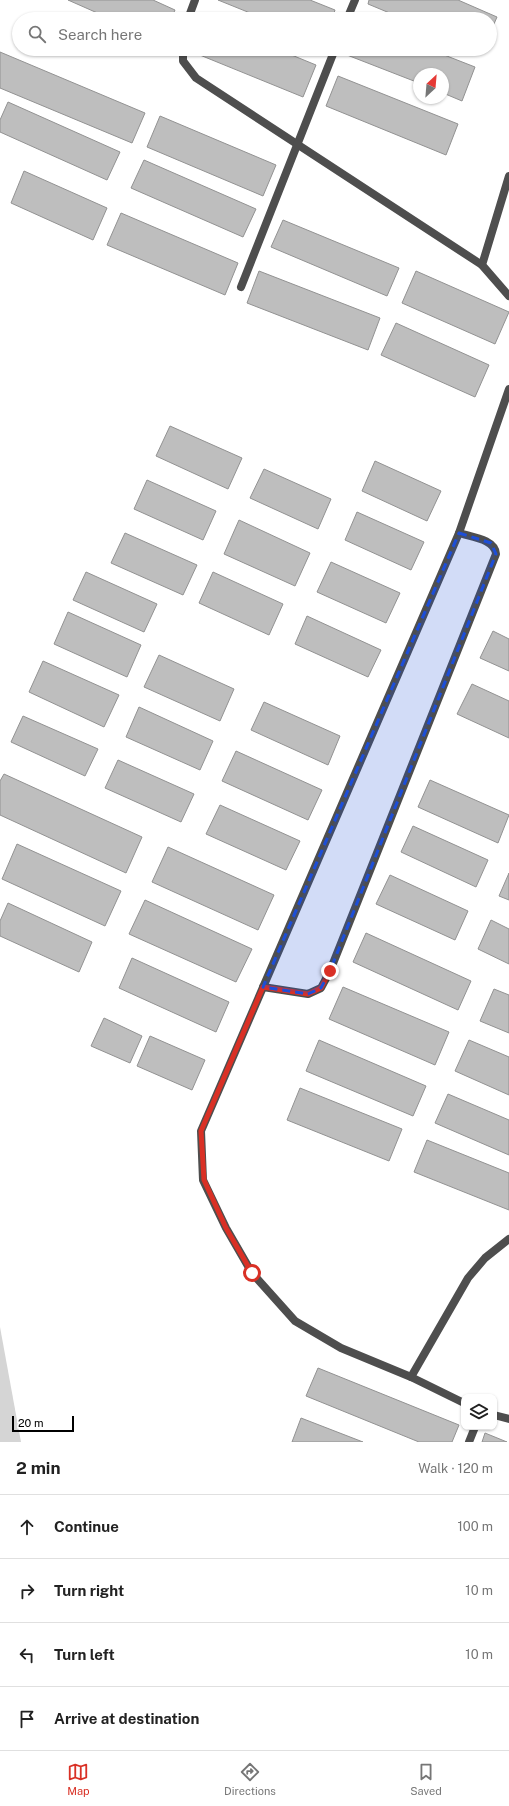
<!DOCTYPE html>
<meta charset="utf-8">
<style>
:root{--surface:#fff;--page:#f2f2f2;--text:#222;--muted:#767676;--line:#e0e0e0;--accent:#d93025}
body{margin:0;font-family:"Public Sans",sans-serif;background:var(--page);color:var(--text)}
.controls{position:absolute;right:12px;bottom:12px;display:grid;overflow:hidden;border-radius:8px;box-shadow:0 1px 3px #0004}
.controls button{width:36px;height:36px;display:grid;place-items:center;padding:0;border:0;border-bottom:1px solid var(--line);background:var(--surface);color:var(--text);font:20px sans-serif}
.compass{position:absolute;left:413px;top:68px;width:36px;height:36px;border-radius:50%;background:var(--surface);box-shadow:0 1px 3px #0004;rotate:26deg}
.scale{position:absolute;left:12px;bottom:10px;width:62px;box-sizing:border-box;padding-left:4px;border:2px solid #000;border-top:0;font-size:11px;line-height:14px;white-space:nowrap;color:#000;-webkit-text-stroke:3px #fff;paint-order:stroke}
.stop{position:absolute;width:12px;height:12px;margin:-9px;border:3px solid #d93025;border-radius:50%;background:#fff}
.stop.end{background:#d93025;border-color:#fff;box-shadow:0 1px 4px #0008}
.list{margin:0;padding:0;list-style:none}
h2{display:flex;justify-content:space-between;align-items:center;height:52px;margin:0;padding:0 16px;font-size:17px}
h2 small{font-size:13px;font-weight:400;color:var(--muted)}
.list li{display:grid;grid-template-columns:26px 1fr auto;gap:12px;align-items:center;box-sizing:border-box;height:64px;padding:0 16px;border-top:1px solid var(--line)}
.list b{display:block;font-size:15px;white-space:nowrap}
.list em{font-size:13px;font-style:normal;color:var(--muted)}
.icon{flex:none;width:22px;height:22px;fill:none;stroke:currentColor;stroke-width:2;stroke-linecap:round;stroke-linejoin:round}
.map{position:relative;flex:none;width:509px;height:1442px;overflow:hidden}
.search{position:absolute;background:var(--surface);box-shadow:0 1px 3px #0004;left:12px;right:12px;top:12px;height:44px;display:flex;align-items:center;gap:10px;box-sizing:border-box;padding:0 14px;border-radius:22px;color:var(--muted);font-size:15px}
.sheet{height:308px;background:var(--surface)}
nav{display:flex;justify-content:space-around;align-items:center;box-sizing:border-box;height:56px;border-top:1px solid var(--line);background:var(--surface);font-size:11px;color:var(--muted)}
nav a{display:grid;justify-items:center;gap:2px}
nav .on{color:var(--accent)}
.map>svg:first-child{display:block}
.green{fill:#d5d5d5}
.building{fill:#bebebe;stroke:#929292}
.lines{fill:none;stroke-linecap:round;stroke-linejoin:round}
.street{stroke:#4e4e4e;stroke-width:8}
.route{stroke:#d93025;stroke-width:5}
.marked{fill:#1d4ed8;fill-opacity:0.2;stroke:#1d4ed8;stroke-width:3;stroke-dasharray:8 5;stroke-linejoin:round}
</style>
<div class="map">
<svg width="509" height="1442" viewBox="0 0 509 1442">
<rect width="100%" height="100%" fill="#fff"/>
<polygon class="green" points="0,1327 21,1442 0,1442"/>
<g class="building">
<polygon points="68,0 153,0 175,10 171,19 111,19"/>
<polygon points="218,0 310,0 335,10 332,19 265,19"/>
<polygon points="369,0 458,0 497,17 490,33 490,19 404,19 368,4"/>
<polygon points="190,49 277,49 316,65 303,97 190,51"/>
<polygon points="350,49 429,49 475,67 462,101 443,93 443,74 419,74 419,83 347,55"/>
<polygon points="0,52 145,113 132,143 0,88"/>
<polygon points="338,76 458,124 446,155 326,106"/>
<polygon points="8,102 120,152 107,180 0,132 0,120"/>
<polygon points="160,116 276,165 263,196 147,147"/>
<polygon points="144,160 256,209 243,237 131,188"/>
<polygon points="24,171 107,208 93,240 11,203"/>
<polygon points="121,213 238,263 225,295 107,245"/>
<polygon points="283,220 399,268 387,296 271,247"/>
<polygon points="259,271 380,318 368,350 247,303"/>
<polygon points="416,271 509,312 495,344 402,303"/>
<polygon points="396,323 489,365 475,397 381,355"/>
<polygon points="170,426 242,458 228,489 156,456"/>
<polygon points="375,461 441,491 427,521 362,491"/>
<polygon points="264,469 331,499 318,529 250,498"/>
<polygon points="147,480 216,511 203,540 134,509"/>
<polygon points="357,512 424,542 411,570 345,540"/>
<polygon points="239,520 310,553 295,586 224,554"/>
<polygon points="125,533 197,565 183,595 111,563"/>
<polygon points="331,562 400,593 386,623 317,592"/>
<polygon points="86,572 157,604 144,632 73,600"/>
<polygon points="213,572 283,604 269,635 199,603"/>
<polygon points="68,612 141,645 127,677 54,644"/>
<polygon points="307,616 381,650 368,677 295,644"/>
<polygon points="493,631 509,639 509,671 480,658"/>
<polygon points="159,655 234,689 220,721 144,687"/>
<polygon points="43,661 119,695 104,727 29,692"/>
<polygon points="472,684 509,701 509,738 457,714"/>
<polygon points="264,702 340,736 328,765 251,730"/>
<polygon points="139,707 213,741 200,770 126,737"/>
<polygon points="23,716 98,749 85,776 11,742"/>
<polygon points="236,751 322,790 308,820 222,781"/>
<polygon points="118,760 194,794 181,822 105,788"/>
<polygon points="4,774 142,837 126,873 0,815 0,781"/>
<polygon points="430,780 509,815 498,843 418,807"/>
<polygon points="220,805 300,841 286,870 206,834"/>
<polygon points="413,826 488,860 476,887 401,852"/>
<polygon points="17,844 121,891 105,926 2,879"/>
<polygon points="168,847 274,895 258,930 152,882"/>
<polygon points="509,873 509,900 499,896"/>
<polygon points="390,875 468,911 455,940 376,904"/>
<polygon points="145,900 252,949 236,982 129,934"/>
<polygon points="8,903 92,942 79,972 0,936 0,921"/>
<polygon points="491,920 509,929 509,964 478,949"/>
<polygon points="366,933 471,981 458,1010 353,962"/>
<polygon points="132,958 229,1002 216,1032 119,988"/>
<polygon points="343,987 449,1032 435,1065 329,1019"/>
<polygon points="494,989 509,995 509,1033 480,1021"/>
<polygon points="104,1018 142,1036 130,1063 91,1046"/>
<polygon points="150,1036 205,1060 192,1090 137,1066"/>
<polygon points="319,1040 426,1086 413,1116 306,1071"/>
<polygon points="469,1040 509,1057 509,1095 455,1071"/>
<polygon points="300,1088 402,1129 389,1161 287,1120"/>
<polygon points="448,1094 509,1120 509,1155 435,1123"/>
<polygon points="427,1140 509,1173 509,1210 414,1172"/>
<polygon points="318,1368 459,1425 452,1442 419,1442 306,1396"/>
<polygon points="301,1418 363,1442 292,1442"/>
<polygon points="485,1433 507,1442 482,1442"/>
</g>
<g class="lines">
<g class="street">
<polyline points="188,19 195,0"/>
<polyline points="347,19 355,0"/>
<polyline points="183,49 183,61 196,78 482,265"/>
<polyline points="509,176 482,265 509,296"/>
<polyline points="241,287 335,49"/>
<path d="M263 987 308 994 321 988 330 971 496 554C495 539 471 537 459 533"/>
<polyline points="411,1377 468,1278 485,1258 509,1239"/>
<polyline points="464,1403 411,1377 341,1348 295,1321 252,1273 226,1228 203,1180 201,1131 459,533 509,389"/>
<polyline points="494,1415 509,1419"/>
<polyline points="469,1442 475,1427"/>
</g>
</g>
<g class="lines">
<polyline class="route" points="252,1273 226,1228 204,1180 201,1131 263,987 308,994 321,988 330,971"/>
</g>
<path class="marked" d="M459 533 491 543 496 554 330 971 321 988 308 994 263 987Z"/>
</svg>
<div class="controls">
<button><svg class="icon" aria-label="layers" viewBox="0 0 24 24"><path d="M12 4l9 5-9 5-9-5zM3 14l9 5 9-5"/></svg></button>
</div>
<svg class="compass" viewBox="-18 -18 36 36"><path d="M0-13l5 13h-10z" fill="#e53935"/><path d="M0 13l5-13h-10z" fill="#767676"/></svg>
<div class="scale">20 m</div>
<div class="stop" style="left:252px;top:1273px"></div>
<div class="stop end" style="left:330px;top:971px"></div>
<div class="search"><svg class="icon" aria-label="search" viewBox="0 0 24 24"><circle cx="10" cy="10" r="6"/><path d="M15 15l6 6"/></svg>Search here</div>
</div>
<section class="sheet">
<h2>2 min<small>Walk · 120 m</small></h2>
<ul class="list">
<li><svg class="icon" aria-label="ahead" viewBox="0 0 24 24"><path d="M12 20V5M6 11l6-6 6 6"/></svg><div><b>Continue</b></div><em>100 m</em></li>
<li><svg class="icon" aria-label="right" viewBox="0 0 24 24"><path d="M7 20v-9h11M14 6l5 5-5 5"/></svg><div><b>Turn right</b></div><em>10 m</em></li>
<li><svg class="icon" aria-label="left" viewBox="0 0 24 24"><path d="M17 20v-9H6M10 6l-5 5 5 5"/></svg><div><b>Turn left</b></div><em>10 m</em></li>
<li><svg class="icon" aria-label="arrive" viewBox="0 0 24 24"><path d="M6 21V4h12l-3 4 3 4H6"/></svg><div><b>Arrive at destination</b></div></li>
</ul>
</section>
<nav>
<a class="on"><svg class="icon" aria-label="map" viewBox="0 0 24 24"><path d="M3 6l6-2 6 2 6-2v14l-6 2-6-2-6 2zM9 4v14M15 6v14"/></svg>Map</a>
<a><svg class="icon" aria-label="directions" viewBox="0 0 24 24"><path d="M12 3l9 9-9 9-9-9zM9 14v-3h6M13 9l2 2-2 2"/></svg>Directions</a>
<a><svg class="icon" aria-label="saved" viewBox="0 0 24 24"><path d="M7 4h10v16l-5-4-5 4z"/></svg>Saved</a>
</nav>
